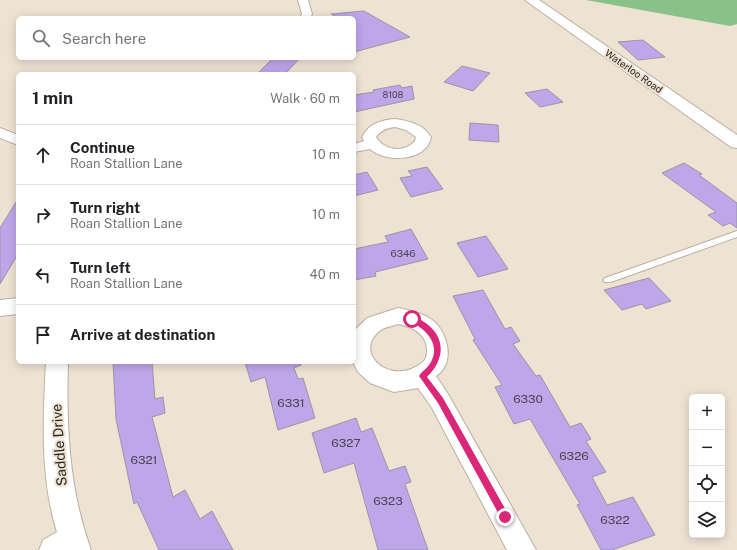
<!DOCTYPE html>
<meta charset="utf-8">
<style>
:root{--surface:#fff;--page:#f6f6f6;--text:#202124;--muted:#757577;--line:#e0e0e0}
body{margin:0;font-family:"Public Sans",sans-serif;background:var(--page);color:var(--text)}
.controls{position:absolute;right:12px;bottom:12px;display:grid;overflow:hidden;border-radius:6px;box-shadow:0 2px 10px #0003}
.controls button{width:36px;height:36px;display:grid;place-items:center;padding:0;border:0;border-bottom:1px solid var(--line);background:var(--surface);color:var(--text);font:20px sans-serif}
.stop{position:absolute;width:12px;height:12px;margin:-9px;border:3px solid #db2777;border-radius:50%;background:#fff}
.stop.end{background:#db2777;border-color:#fff;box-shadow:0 1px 4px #0008}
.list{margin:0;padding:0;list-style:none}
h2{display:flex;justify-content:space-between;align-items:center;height:52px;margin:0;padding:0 16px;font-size:17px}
h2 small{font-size:13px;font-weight:400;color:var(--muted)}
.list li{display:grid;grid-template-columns:26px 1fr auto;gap:12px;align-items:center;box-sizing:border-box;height:60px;padding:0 16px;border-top:1px solid var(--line)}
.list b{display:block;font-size:15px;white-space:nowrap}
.list p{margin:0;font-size:13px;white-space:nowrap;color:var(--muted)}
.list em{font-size:13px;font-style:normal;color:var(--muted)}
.icon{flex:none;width:22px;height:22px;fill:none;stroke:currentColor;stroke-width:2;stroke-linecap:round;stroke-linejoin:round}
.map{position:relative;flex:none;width:737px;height:550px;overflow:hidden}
.search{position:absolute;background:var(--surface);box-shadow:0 2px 10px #0003;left:16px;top:16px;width:340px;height:44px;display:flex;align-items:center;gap:10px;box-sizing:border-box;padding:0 14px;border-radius:6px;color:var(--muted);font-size:15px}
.panel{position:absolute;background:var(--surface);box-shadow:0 2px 10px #0003;left:16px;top:72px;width:340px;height:292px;border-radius:6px}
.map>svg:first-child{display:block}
.forest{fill:#89c189}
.building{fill:#bea6e9;stroke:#9a95a5}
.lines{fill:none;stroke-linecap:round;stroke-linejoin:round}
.lane-casing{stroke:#baafa1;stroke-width:2}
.street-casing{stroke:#baafa1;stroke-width:2}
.secondary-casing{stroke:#baafa1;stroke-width:2}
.lane{fill:#fff;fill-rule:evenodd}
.street{fill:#fff;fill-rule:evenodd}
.secondary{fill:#fff;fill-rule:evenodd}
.route{fill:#db2777}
.labels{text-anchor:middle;stroke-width:4;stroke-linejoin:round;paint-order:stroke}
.far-number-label{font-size:9px;fill:#4e4452}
.far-street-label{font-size:10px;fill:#29241f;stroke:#eee2d3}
.number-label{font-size:10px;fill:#4e4452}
.near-number-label{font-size:12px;fill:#4e4452}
.near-street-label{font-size:14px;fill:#29241f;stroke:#eee2d3}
</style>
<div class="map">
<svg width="737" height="550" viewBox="0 0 737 550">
<rect width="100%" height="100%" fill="#eee2d3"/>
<polygon class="forest" points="586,0 737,0 737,24 730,26"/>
<g class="building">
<polygon points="364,11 410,37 354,52 354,18 338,18 331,14"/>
<polygon points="643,40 665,57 638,60 618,42"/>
<polygon points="273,58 300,58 285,74 257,74"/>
<polygon points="462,66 490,73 473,91 444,82"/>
<polygon points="400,85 402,88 412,86 414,99 354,112 354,95 374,92 373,90"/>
<polygon points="547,89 563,102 540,107 525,93"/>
<polygon points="470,123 498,125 499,142 469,140"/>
<polygon points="684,163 702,174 699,175 737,203 737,228 730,223 723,226 708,215 716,212 662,173"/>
<polygon points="427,167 443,189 411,197 400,178 412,176 408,171"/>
<polygon points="367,172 378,190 354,196 354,175"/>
<polygon points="18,199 18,254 0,284 0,228"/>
<polygon points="411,229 428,259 375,272 376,276 354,280 354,249 388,242 385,236"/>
<polygon points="486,236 508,269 478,277 457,243"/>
<polygon points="649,278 671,301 646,309 642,304 622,310 604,290"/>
<polygon points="483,290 505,329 511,327 520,341 513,344 536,376 540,375 570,427 581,423 591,439 586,441 606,472 592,477 607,505 633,497 655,535 612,550 601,550 577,505 580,504 530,419 514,424 495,387 502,385 473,340 475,339 453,296"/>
<polygon points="113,362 152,362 155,399 163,397 165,413 152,417 173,497 185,490 200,519 212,511 233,550 159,550 137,502 134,504 116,419"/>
<polygon points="245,362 300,362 301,365 294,368 298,379 303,378 315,418 278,430 265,377 251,382"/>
<polygon points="356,418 361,432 372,428 389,471 405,466 411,482 405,484 428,550 378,550 354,463 324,473 312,433"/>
</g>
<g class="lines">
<g class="lane-casing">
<polygon id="lane" points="737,231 737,237 611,282 605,282 603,280 605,278"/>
</g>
<g class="street-casing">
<g id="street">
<polygon points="298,0 308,0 312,14 310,18 300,18 302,14"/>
<path d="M395 119C409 121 423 124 431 137 427 162 385 163 370 149L354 152V144L364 141 362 137C369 124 380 120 395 119ZM395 127 406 130 416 137 415 141C405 153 384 151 376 137 381 130 387 128 395 127Z"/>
<polygon points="0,128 18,135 18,145 0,138"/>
<polygon points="18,298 18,314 0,316 0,300"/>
<path d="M398 308C409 310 421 313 431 319 448 331 456 363 436 376L448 394 536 550H507L432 408 418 388 394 392 370 383 358 372 353 362 354 331 367 318ZM398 324C413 327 427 334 427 351 427 355 426 359 423 362 390 389 351 351 381 330 385 327 393 326 398 324Z"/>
<path d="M46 362H68C66 427 69 489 91 550H39L43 540 57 532C40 478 43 418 46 362Z"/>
</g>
</g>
<g class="secondary-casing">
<polygon id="secondary" points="525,0 539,0 737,135 737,148 731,147"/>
</g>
<use href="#lane" class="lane"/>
<use href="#street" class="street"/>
<use href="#secondary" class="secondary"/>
</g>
<path class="route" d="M412 316C442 327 451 353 427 377L443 398 508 514V520H502L438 403 419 376C422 371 428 368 431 362 441 343 425 329 410 321L409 319Z"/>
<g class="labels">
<g class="far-number-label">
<text x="393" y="98">8108</text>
</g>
<g class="far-street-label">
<text transform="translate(634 71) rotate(35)" y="4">Waterloo Road</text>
</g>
<g class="number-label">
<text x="403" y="257">6346</text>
</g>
<g class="near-number-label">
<text x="528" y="403">6330</text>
<text x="291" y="407">6331</text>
<text x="346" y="447">6327</text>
<text x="574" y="460">6326</text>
<text x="144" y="464">6321</text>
<text x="388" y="505">6323</text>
<text x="615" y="524">6322</text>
</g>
<g class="near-street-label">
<text transform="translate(59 445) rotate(-94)" y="5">Saddle Drive</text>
</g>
</g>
</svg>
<div class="controls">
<button>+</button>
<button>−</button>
<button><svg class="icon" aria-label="locate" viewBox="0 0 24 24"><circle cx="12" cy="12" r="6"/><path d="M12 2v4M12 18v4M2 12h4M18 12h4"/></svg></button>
<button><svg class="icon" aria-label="layers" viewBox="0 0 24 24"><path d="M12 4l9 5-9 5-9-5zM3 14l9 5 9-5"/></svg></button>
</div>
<div class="stop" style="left:412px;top:319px"></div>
<div class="stop end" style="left:505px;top:517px"></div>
<div class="search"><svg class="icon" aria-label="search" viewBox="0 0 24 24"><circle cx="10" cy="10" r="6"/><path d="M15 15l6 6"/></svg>Search here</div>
<section class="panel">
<h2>1 min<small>Walk · 60 m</small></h2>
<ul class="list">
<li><svg class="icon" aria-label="ahead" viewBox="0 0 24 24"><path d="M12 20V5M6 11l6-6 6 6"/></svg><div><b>Continue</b><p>Roan Stallion Lane</p></div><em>10 m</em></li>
<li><svg class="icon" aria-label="right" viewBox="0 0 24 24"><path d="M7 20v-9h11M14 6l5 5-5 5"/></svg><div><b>Turn right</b><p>Roan Stallion Lane</p></div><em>10 m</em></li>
<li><svg class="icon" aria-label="left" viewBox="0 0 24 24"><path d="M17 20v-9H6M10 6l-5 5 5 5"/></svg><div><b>Turn left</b><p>Roan Stallion Lane</p></div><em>40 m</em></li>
<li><svg class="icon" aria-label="arrive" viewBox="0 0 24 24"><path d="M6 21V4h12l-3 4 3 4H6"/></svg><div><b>Arrive at destination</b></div></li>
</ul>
</section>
</div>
